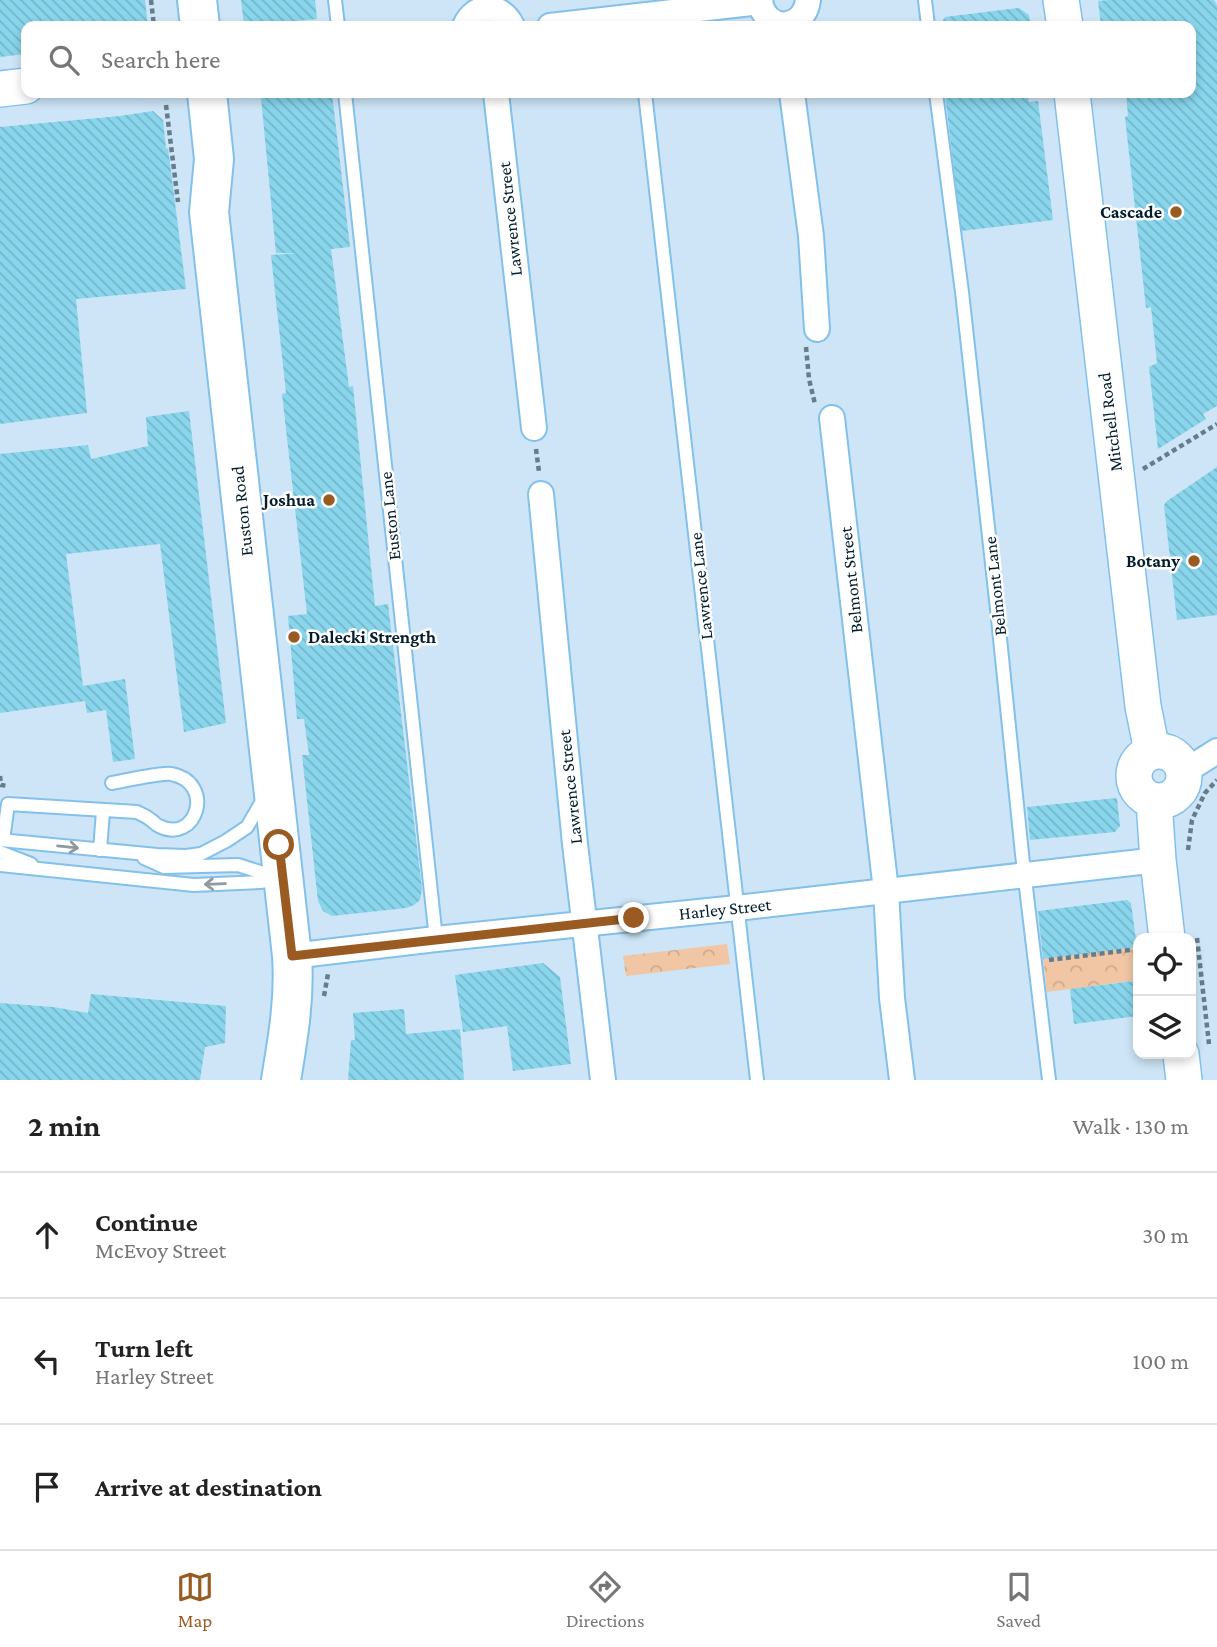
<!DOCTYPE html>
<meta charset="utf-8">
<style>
:root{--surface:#fff;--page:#f6f6f6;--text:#222;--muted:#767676;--line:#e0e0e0;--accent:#995b22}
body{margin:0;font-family:"Crimson Pro",serif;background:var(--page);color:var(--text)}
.controls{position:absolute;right:21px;bottom:21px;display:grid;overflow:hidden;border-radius:14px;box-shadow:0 4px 10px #0003}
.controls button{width:63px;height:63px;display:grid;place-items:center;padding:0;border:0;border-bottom:2px solid var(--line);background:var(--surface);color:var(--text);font:35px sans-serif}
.stop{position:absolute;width:21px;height:21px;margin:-16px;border:5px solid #995b22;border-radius:50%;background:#fff}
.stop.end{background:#995b22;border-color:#fff;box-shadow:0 2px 7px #0008}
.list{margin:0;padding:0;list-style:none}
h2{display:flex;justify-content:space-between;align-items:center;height:91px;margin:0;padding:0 28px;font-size:30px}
h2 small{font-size:23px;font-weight:400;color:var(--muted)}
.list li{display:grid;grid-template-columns:46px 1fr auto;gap:21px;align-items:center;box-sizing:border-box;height:126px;padding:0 28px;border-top:2px solid var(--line)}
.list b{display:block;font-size:26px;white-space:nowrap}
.list p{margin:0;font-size:23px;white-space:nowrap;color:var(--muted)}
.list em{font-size:23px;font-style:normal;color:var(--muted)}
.icon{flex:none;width:38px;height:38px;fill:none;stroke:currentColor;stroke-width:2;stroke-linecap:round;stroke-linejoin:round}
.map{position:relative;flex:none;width:1217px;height:1080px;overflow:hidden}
.search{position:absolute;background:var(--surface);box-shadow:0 4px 10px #0003;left:21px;right:21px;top:21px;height:77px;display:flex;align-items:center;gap:18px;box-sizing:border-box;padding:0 24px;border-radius:14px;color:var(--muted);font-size:26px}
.sheet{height:469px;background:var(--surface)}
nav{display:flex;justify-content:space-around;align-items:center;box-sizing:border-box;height:98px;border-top:2px solid var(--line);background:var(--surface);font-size:19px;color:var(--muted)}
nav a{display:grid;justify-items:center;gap:4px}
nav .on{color:var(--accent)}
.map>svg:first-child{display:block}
.forest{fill:url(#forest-crowns)}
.building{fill:url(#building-back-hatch)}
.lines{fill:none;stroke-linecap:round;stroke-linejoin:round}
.lane-casing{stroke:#83c1ea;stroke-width:16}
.street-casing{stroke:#83c1ea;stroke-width:28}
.secondary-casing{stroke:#83c1ea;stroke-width:38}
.primary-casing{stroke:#83c1ea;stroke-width:42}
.path{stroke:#647d8d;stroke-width:4.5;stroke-dasharray:5 3.5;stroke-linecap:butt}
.lane{stroke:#fff;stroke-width:12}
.street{stroke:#fff;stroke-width:24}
.secondary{stroke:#fff;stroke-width:35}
.primary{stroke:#fff;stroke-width:38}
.oneway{stroke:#8e99a0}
.route{stroke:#995b22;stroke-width:9}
.poi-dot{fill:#995b22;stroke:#fff;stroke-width:2.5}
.labels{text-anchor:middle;stroke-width:5;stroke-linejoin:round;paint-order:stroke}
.poi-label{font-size:18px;font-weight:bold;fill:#031d2c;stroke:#fff;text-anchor:end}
.street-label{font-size:18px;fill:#031d2c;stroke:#fff}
</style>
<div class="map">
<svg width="1217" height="1080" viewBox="0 0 1217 1080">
<defs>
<pattern id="forest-crowns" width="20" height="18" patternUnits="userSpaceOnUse" patternTransform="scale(1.75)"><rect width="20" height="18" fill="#f1c6a5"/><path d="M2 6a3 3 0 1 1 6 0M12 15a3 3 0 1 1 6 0" fill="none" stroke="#cdaa8e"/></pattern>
<pattern id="building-back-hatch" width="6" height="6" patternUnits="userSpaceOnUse" patternTransform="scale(1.75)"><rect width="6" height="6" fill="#88d5ec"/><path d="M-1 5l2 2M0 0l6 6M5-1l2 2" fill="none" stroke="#74b6cb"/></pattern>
</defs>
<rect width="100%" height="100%" fill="#cde5f6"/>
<g class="forest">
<polygon points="727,944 730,964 626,976 623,956"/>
<polygon points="1137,947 1138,980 1047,992 1043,959"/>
</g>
<g class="building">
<polygon points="0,0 145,0 148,26 26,26 26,54 0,57"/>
<polygon points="241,0 315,0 317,19 244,26"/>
<polygon points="1109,0 1214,0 1217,5 1217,406 1203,414 1206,419 1158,449 1149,367 1157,363 1151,307 1146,308 1125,117 1128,116 1126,93 1191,93 1191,26 1101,26 1098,1"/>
<polygon points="1019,8 1029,15 1031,26 939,26 945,17"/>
<polygon points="291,93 332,93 350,247 331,249 349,387 353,386 375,606 388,604 422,889 420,900 414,905 406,908 332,916 323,911 318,901 302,755 309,755 304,719 297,719 288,616 307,614 282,394 286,393 271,255 298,253 276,253 261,98"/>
<polygon points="945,93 1028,93 1029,102 1038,101 1053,220 961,231"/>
<polygon points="153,111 163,120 166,149 168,148 186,289 76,299 87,413 0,424 0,127 120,116"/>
<polygon points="189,411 226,723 184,732 160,544 66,554 83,686 125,679 135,759 113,762 106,710 87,713 85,701 0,713 0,454 88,445 91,459 148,446 146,417"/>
<polygon points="1217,467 1217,615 1177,620 1164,505 1167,501"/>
<polygon points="1117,798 1120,826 1115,832 1030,840 1027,807"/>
<polygon points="1127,900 1131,903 1137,947 1043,959 1038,911"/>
<polygon points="543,963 560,977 571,1064 513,1071 507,1026 463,1032 455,975"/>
<polygon points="1134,981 1138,1016 1074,1024 1070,989"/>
<polygon points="91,994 226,1006 225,1043 205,1047 200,1080 0,1080 0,1003 53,1007 88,1013"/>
<polygon points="404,1009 406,1034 460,1029 464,1080 348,1080 351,1040 355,1040 353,1013"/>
</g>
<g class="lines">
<g class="lane-casing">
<g id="lane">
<polyline points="335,0 338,26"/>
<polyline points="925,0 928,26"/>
<polyline points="345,93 436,939"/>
<polyline points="645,93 757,1080"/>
<polyline points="936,93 962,292 997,609 1022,854 1049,1080"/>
<polyline points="0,840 157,855 186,856 201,854 226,841 247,827 264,798"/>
<path d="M3 840 8 804 137 812C141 814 146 816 151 820 154 822 156 825 159 826 197 845 216 782 171 774 162 772 124 781 112 783"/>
<polyline points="100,850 103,811"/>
<polyline points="0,852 31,864"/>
<polyline points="144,858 164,867 238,865 279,878"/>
<polyline points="0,865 194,885 260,882 279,879"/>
</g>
</g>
<g class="street-casing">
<g id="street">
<path d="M760 0C764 33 804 32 808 0"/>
<path d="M465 26C475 3 501 3 512 26"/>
<polyline points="550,26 760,2"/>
<polyline points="496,93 534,428"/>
<polyline points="792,93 811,236 817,329"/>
<polyline points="832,418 886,891 892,998 902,1080"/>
<polyline points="541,494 575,844 603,1080"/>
<polyline points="1184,772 1217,751"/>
<polyline points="292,956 436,939 737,908 1158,860"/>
</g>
</g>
<g class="secondary-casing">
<g id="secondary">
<polyline points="1061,0 1065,26"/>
<polyline points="0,89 26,86"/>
<polyline points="1072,93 1143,706 1152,751"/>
<circle cx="1159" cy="776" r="25"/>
<polyline points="1154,801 1158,860 1167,938"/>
<polyline points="1181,1054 1184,1080"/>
</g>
</g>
<g class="primary-casing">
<g id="primary">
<polyline points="197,0 200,26"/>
<path d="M207 93 214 159 209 212 292 956C295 998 288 1038 281 1080"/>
</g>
</g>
<g class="path">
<polyline points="151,0 154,26"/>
<polyline points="166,105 178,202"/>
<polyline points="806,347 809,379 815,404"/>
<polyline points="536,449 539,472"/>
<polyline points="1143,469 1217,424"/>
<polyline points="0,776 1,785 8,786"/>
<polyline points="1188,850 1192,820 1205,793 1217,780"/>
<polyline points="1197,938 1209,1044"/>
<polyline points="1049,960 1138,949"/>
<polyline points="324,996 328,974"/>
</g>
<use href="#lane" class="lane"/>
<use href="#street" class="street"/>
<use href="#secondary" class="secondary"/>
<use href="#primary" class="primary"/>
</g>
<defs><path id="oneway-shaft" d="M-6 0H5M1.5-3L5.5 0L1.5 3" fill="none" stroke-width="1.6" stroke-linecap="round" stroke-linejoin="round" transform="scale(1.75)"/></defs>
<g class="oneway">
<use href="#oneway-shaft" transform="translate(68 847) rotate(6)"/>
<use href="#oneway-shaft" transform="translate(215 884) rotate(178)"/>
</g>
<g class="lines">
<polyline class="route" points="279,845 292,956 634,918"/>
</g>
<g class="poi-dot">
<circle cx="1176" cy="212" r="7"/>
<circle cx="329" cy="500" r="7"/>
<circle cx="1194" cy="561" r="7"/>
<circle cx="294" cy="637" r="7"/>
</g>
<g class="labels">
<g class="poi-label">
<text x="1162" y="218">Cascade</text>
<text x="315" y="506">Joshua</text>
<text x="1180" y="567">Botany</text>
<text x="308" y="643" text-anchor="start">Dalecki Strength</text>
</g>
<g class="street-label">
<text transform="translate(510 219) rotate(-96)" y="6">Lawrence Street</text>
<text transform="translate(1110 422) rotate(-97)" y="6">Mitchell Road</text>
<text transform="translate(242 511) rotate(-96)" y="6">Euston Road</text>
<text transform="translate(390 516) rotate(-96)" y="6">Euston Lane</text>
<text transform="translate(851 580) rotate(-96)" y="6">Belmont Street</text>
<text transform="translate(701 586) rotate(-96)" y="6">Lawrence Lane</text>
<text transform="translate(995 586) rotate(-96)" y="6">Belmont Lane</text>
<text transform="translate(570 787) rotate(-96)" y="6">Lawrence Street</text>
<text transform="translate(725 909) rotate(-6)" y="6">Harley Street</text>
</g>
</g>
</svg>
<div class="controls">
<button><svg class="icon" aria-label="locate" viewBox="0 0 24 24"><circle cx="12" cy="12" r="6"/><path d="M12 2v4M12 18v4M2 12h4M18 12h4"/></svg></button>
<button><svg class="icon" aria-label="layers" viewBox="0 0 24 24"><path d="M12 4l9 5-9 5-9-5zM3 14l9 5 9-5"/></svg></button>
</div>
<div class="stop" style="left:279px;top:845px"></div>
<div class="stop end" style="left:634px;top:918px"></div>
<div class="search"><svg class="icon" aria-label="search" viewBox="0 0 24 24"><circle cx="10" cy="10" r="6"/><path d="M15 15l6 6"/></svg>Search here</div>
</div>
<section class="sheet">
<h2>2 min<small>Walk · 130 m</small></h2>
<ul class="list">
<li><svg class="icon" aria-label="ahead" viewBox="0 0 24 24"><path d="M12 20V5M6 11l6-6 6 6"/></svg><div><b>Continue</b><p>McEvoy Street</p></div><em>30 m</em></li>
<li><svg class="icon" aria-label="left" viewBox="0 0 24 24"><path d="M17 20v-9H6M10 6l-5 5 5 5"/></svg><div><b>Turn left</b><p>Harley Street</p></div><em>100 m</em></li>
<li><svg class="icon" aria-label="arrive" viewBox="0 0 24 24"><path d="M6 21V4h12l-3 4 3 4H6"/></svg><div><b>Arrive at destination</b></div></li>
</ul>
</section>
<nav>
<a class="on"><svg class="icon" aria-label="map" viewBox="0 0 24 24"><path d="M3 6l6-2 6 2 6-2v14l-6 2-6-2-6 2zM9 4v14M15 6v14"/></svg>Map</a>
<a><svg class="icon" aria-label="directions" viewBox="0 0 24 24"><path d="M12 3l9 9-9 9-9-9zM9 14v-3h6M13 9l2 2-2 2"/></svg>Directions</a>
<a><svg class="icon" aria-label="saved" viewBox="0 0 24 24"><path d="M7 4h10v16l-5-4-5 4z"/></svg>Saved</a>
</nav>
